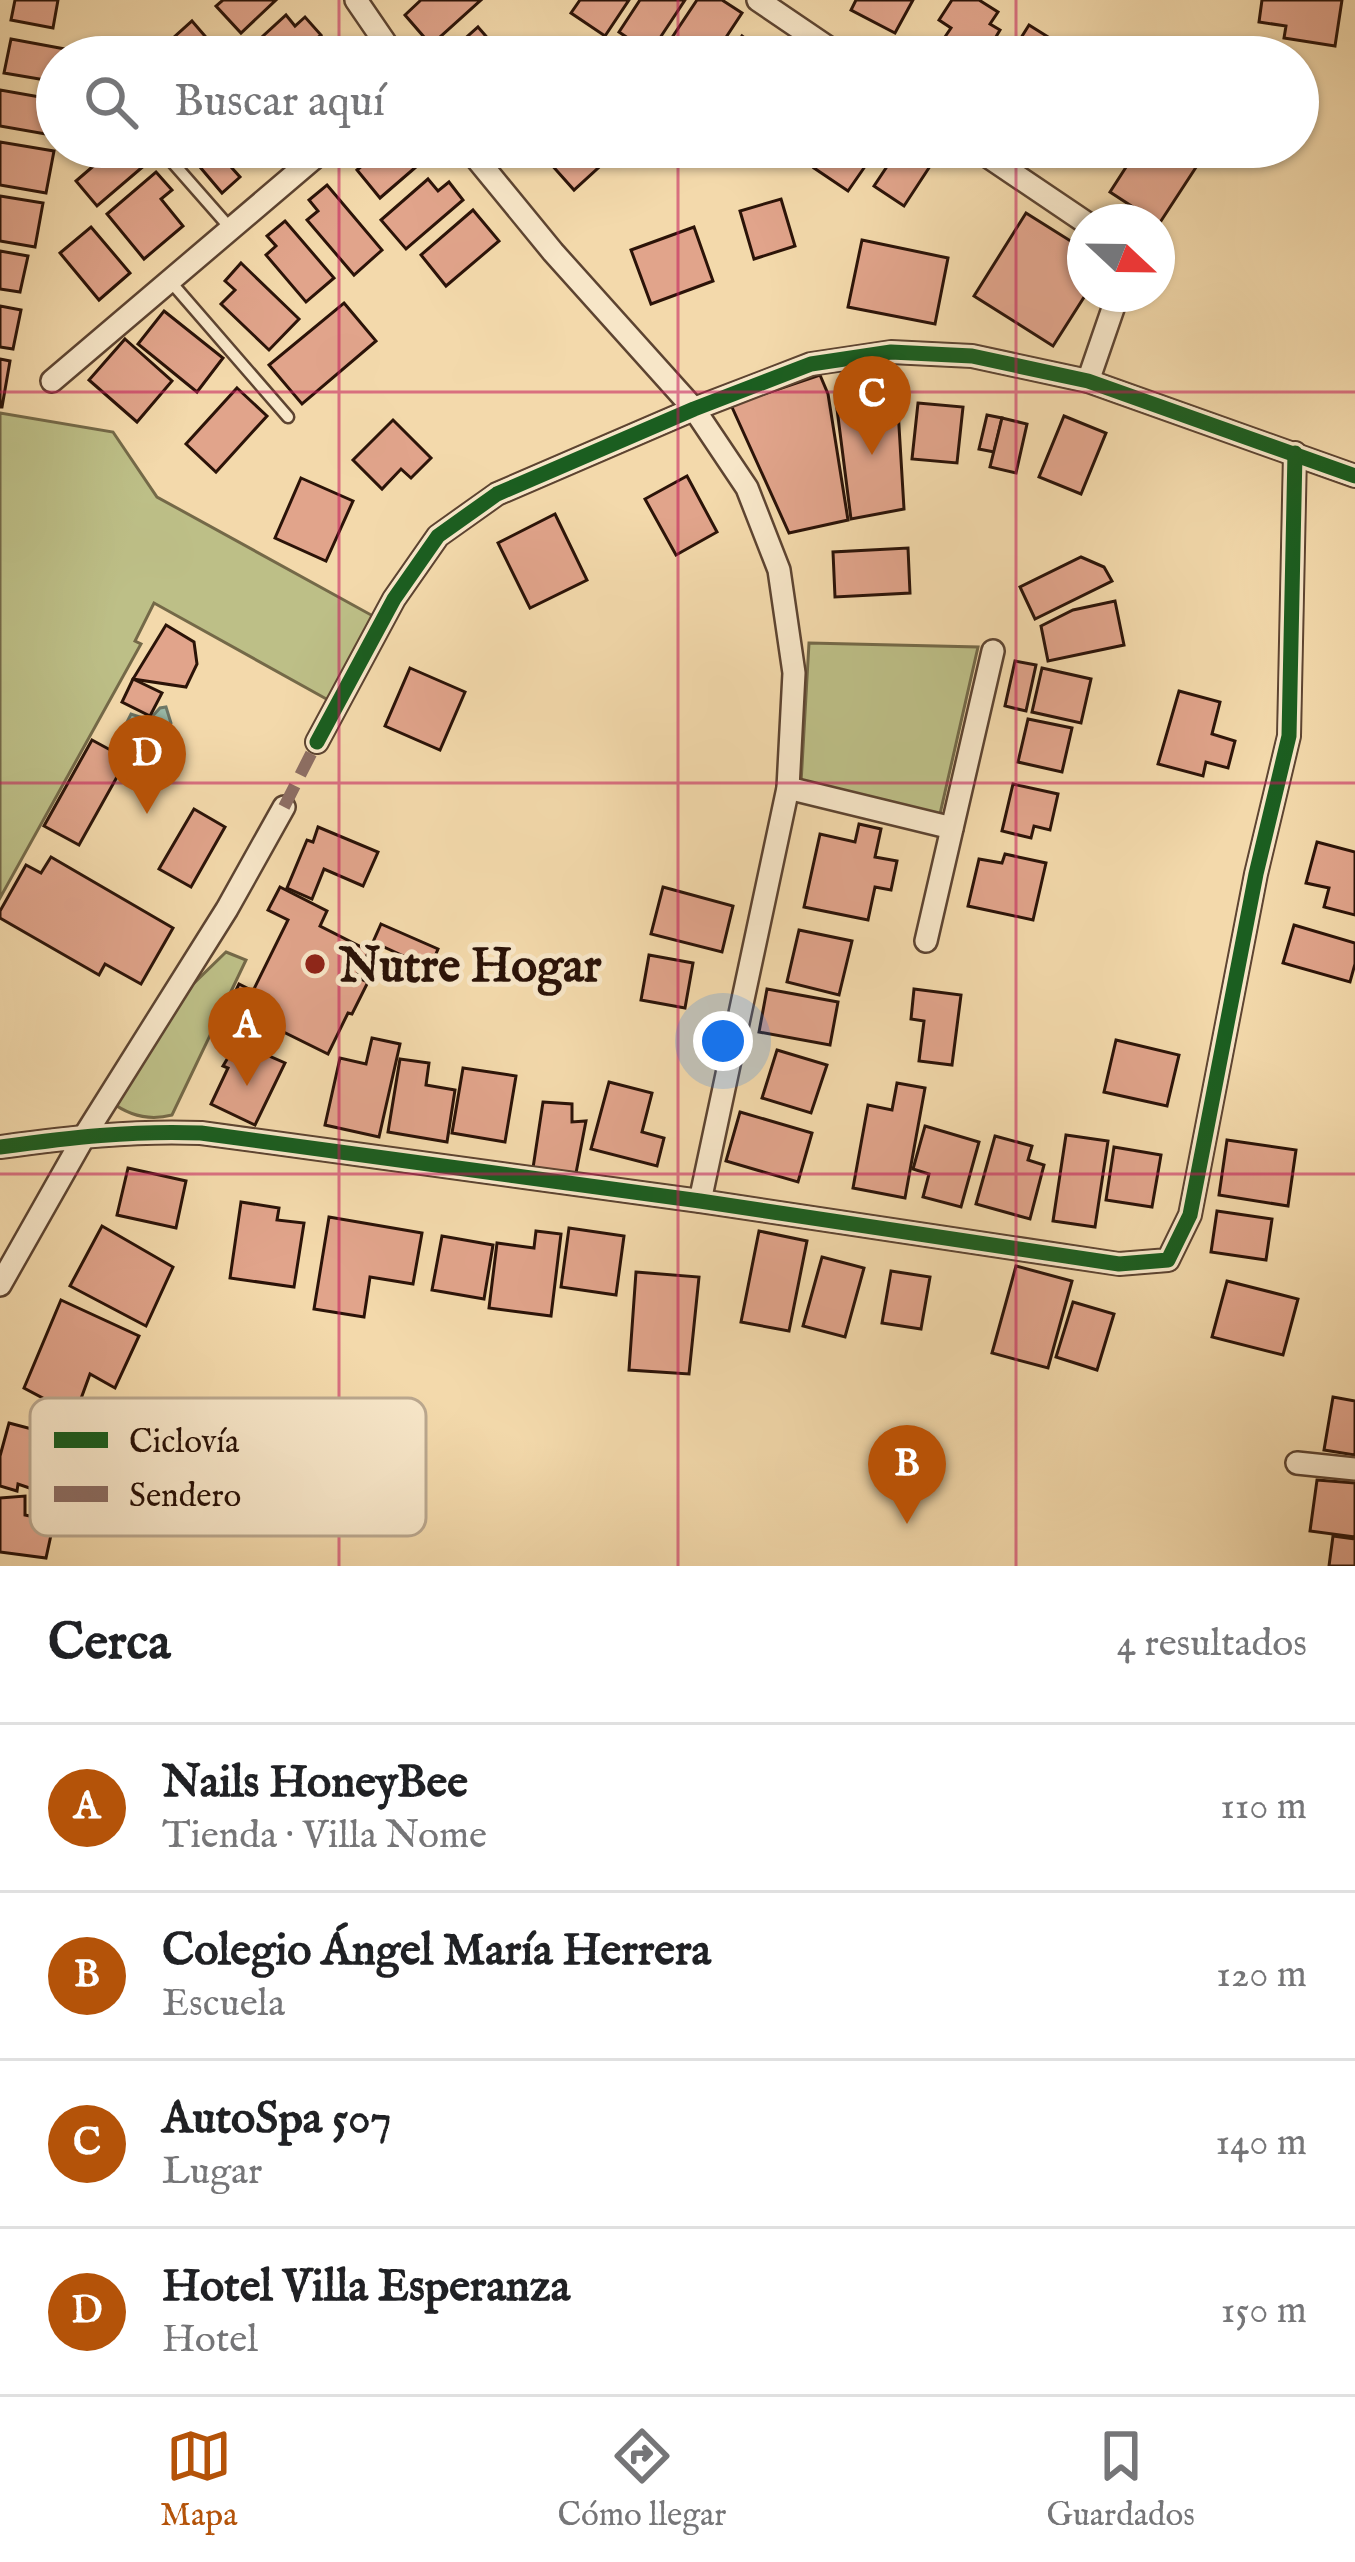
<!DOCTYPE html>
<html lang="es">
<meta charset="utf-8">
<style>
:root{--surface:#fff;--page:#f2f2f2;--text:#202124;--muted:#757577;--line:#e0e0e0;--accent:#b45309}
body{margin:0;font-family:"IM FELL English",serif;background:var(--page);color:var(--text)}
.compass{position:absolute;left:1067px;top:204px;width:108px;height:108px;border-radius:50%;background:var(--surface);box-shadow:0 3px 9px #0004;rotate:112deg}
.you{position:absolute;left:723px;top:1041px;width:42px;height:42px;margin:-30px;border:9px solid #fff;border-radius:50%;background:#1a73e8;box-shadow:0 0 0 18px #1a73e833}
.badge{display:grid;place-items:center;width:78px;height:78px;border-radius:50%;background:var(--accent);color:#fff;font-size:39px;font-weight:700}
.pin{position:absolute;translate:-50% -99px;filter:drop-shadow(0 3px 6px #0008)}
.pin::after{content:'';position:absolute;top:63px;width:42px;height:36px;background:inherit;clip-path:polygon(0 0,100% 0,50% 100%)}
.list{margin:0;padding:0;list-style:none}
h2{display:flex;justify-content:space-between;align-items:center;height:156px;margin:0;padding:0 48px;font-size:51px}
h2 small{font-size:39px;font-weight:400;color:var(--muted)}
.list li{display:grid;grid-template-columns:78px 1fr auto;gap:36px;align-items:center;box-sizing:border-box;height:168px;padding:0 48px;border-top:3px solid var(--line)}
.list b{display:block;font-size:45px;white-space:nowrap}
.list p{margin:0;font-size:39px;white-space:nowrap;color:var(--muted)}
.list em{font-size:39px;font-style:normal;color:var(--muted)}
.icon{flex:none;width:66px;height:66px;fill:none;stroke:currentColor;stroke-width:2;stroke-linecap:round;stroke-linejoin:round}
.map{position:relative;flex:none;width:1355px;height:1566px;overflow:hidden}
.search{position:absolute;background:var(--surface);box-shadow:0 3px 9px #0004;left:36px;right:36px;top:36px;height:132px;display:flex;align-items:center;gap:30px;box-sizing:border-box;padding:0 42px;border-radius:66px;color:var(--muted);font-size:45px}
.sheet{height:828px;background:var(--surface)}
nav{display:flex;justify-content:space-around;align-items:center;box-sizing:border-box;height:168px;border-top:3px solid var(--line);background:var(--surface);font-size:33px;color:var(--muted)}
nav a{display:grid;justify-items:center;gap:6px}
nav .on{color:var(--accent)}
.map>svg:first-child{display:block}
.green{fill:#bdbf87;stroke:#746948;stroke-width:3}
.water{fill:#9bbaa7;stroke:#6e7767;stroke-width:3}
.building{fill:#e1a48b;stroke:#2b1308;stroke-width:3}
.lines{fill:none;stroke-linecap:round;stroke-linejoin:round}
.lane-casing{stroke:#5d4431;stroke-width:15}
.street-casing{stroke:#5d4431;stroke-width:26}
.lane{stroke:#f7e6c8;stroke-width:10}
.street{stroke:#f7e6c8;stroke-width:21}
.quiet{stroke:#8d6e63;stroke-width:12;stroke-dasharray:24 12;stroke-linecap:butt}
.cycleway-casing{stroke:#f7e6c8;stroke-width:22}
.cycleway{stroke:#1b5e20;stroke-width:15}
.grid{fill:none;stroke:#c2185b;stroke-width:3;stroke-opacity:0.55}
.poi-dot{fill:#8f2418;stroke:#f7e6c8;stroke-width:4.5}
.labels{text-anchor:middle;stroke-width:10;stroke-linejoin:round;paint-order:stroke}
.poi-label{font-size:48px;font-weight:bold;fill:#2b1308;stroke:#f7e6c8;text-anchor:start}
.key{fill:#f7e6c8;stroke:#baa78e;stroke-width:3}
.key-label{font-size:33px;fill:#2b1308}
</style>
<div class="map">
<svg width="1355" height="1566" viewBox="0 0 1355 1566">
<rect width="100%" height="100%" fill="#f3d9ab"/>
<filter id="stains"><feTurbulence type="fractalNoise" baseFrequency=".00167" numOctaves="4"/><feColorMatrix values="0 0 0 0 .2 0 0 0 0 .09 0 0 0 0 .02 0 0 0 .5 -.17"/></filter>
<radialGradient id="worn" r=".72"><stop offset=".6" stop-color="#630" stop-opacity="0"/><stop offset="1" stop-color="#630" stop-opacity=".3"/></radialGradient>
<g class="green">
<polygon points="0,413 113,432 157,497 373,616 330,701 154,603 135,641 141,644 0,898"/>
<polygon points="809,643 978,647 940,814 801,783"/>
<path d="M226 952 246 960 172 1115C149 1121 129 1116 110 1101L185 992Z"/>
</g>
<path class="water" d="M166 707 171 723C166 733 152 759 143 764L132 762 137 751 117 742 131 714 149 720 160 708Z"/>
<g class="building">
<polygon points="15,0 58,0 53,28 11,20"/>
<polygon points="223,0 276,0 241,33 216,6"/>
<polygon points="421,0 481,0 431,45 405,15"/>
<polygon points="580,0 629,0 605,36 571,13"/>
<polygon points="640,0 685,0 650,53 619,32"/>
<polygon points="697,0 722,0 742,13 713,57 666,57 661,54"/>
<polygon points="856,0 913,0 895,33 851,10"/>
<polygon points="952,0 979,0 998,12 990,24 1000,30 984,57 940,57 934,53 951,28 939,20"/>
<polygon points="1262,0 1342,0 1335,46 1284,38 1286,26 1259,22"/>
<polygon points="286,15 295,26 305,17 321,35 295,57 240,57"/>
<polygon points="192,21 223,57 152,57"/>
<polygon points="1029,25 1080,57 1009,57"/>
<polygon points="478,27 504,57 454,57 450,52"/>
<polygon points="742,36 757,47 763,39 776,48 769,57 728,57"/>
<polygon points="11,39 65,49 64,57 57,57 57,82 4,73"/>
<polygon points="0,90 57,100 57,136 0,126"/>
<polygon points="0,142 54,151 46,193 0,185"/>
<polygon points="97,147 131,147 146,164 97,206 76,181 105,156"/>
<polygon points="183,147 232,147 242,159 231,167 240,177 222,193"/>
<polygon points="246,147 277,147 279,149 261,165"/>
<polygon points="384,147 413,147 424,160 380,198 357,170"/>
<polygon points="508,147 546,147 525,166"/>
<polygon points="566,147 621,147 574,190 549,162"/>
<polygon points="827,147 839,147 866,165 848,191 814,168"/>
<polygon points="840,147 879,147 867,165"/>
<polygon points="900,147 927,147 938,154 904,206 874,186"/>
<polygon points="1139,147 1191,147 1204,155 1159,224 1110,192"/>
<polygon points="156,172 172,190 161,199 183,226 144,259 107,214"/>
<polygon points="428,179 438,191 449,182 463,200 406,249 381,220"/>
<polygon points="327,185 382,250 354,275 307,220 318,211 309,200"/>
<polygon points="0,196 43,203 35,247 0,241"/>
<polygon points="781,199 795,246 754,259 740,211"/>
<polygon points="473,210 499,241 446,286 421,255"/>
<polygon points="1026,213 1085,250 1086,294 1053,346 974,296"/>
<polygon points="285,221 334,278 306,302 266,255 276,246 267,236"/>
<polygon points="91,227 130,273 99,300 60,253"/>
<polygon points="694,227 713,281 651,304 631,250"/>
<polygon points="862,240 948,258 935,324 848,307"/>
<polygon points="0,251 28,256 20,292 0,289"/>
<polygon points="241,263 299,319 269,350 221,304 235,290 225,281"/>
<polygon points="344,303 376,341 302,404 269,365"/>
<polygon points="0,306 21,310 13,349 0,347"/>
<polygon points="164,311 223,358 197,392 138,344"/>
<polygon points="125,339 172,381 137,422 89,380"/>
<polygon points="0,359 10,361 2,407 0,407"/>
<polygon points="820,375 828,394 848,520 789,533 731,405"/>
<polygon points="237,388 267,416 216,472 186,444"/>
<polygon points="897,393 904,509 851,519 836,401"/>
<polygon points="918,403 963,407 957,463 912,459"/>
<polygon points="987,415 1002,418 994,452 979,449"/>
<polygon points="1064,416 1106,433 1081,494 1039,477"/>
<polygon points="1002,418 1027,424 1016,473 990,467"/>
<polygon points="393,420 431,458 411,478 401,469 382,489 353,460"/>
<polygon points="687,476 717,532 676,555 645,499"/>
<polygon points="301,478 353,501 326,561 275,538"/>
<polygon points="555,514 587,580 530,608 498,543"/>
<polygon points="908,548 910,593 835,597 833,552"/>
<polygon points="1081,557 1104,567 1112,581 1035,619 1020,587"/>
<polygon points="1115,601 1124,645 1048,661 1041,626 1073,610"/>
<polygon points="166,625 194,642 197,664 186,687 133,679"/>
<polygon points="1015,661 1036,665 1026,711 1005,706"/>
<polygon points="410,668 465,692 440,750 385,726"/>
<polygon points="1042,668 1091,679 1081,723 1032,712"/>
<polygon points="133,679 162,693 150,716 122,702"/>
<polygon points="1179,691 1220,702 1212,734 1235,741 1228,768 1206,762 1203,776 1158,764"/>
<polygon points="1028,719 1072,728 1062,772 1018,762"/>
<polygon points="92,740 127,759 79,845 44,826"/>
<polygon points="1013,784 1058,794 1050,830 1034,826 1031,838 1002,831"/>
<polygon points="194,809 225,827 191,887 159,869"/>
<polygon points="859,824 881,829 875,857 897,861 891,890 875,887 868,920 804,907 820,834 855,842"/>
<polygon points="318,827 378,852 363,886 324,869 312,899 287,888 307,840 313,842"/>
<polygon points="1317,842 1355,852 1355,915 1324,907 1329,888 1306,883"/>
<polygon points="1005,854 1046,863 1033,920 968,906 979,859 1002,863"/>
<polygon points="51,857 173,928 141,984 105,964 99,975 0,918 0,911 26,865 41,873"/>
<polygon points="280,887 327,911 320,926 369,951 356,977 368,982 352,1014 348,1013 328,1054 229,1005 239,984 253,991 288,920 268,910"/>
<polygon points="663,887 733,906 722,952 651,934"/>
<polygon points="381,924 438,949 430,968 373,942"/>
<polygon points="1294,925 1355,943 1355,964 1350,982 1283,963"/>
<polygon points="799,930 852,941 839,995 787,982"/>
<polygon points="649,955 693,963 685,1008 641,1000"/>
<polygon points="767,989 838,1002 830,1045 759,1032"/>
<polygon points="914,989 961,995 952,1065 919,1061 924,1021 911,1019"/>
<polygon points="241,1036 270,1050 267,1055 285,1063 255,1125 211,1104 228,1068 223,1066"/>
<polygon points="372,1038 400,1044 379,1137 325,1125 340,1058 366,1064"/>
<polygon points="1116,1040 1179,1055 1167,1106 1104,1092"/>
<polygon points="777,1050 827,1065 811,1113 762,1098"/>
<polygon points="400,1059 429,1063 426,1085 455,1090 447,1142 388,1132"/>
<polygon points="463,1068 516,1076 505,1142 452,1133"/>
<polygon points="609,1082 652,1093 642,1132 664,1138 657,1166 591,1149"/>
<polygon points="897,1083 925,1088 905,1198 853,1188 868,1105 892,1110"/>
<polygon points="543,1102 572,1104 572,1122 586,1121 576,1173 533,1168"/>
<polygon points="740,1112 812,1133 798,1182 726,1161"/>
<polygon points="925,1126 979,1142 961,1207 923,1197 929,1174 913,1169"/>
<polygon points="1066,1135 1108,1141 1095,1227 1053,1221"/>
<polygon points="995,1136 1032,1146 1028,1160 1044,1165 1030,1219 976,1204"/>
<polygon points="1227,1140 1296,1150 1288,1206 1219,1195"/>
<polygon points="1114,1147 1161,1155 1152,1207 1106,1200"/>
<polygon points="128,1168 186,1181 176,1228 117,1215"/>
<polygon points="241,1202 279,1208 277,1220 304,1223 294,1287 230,1278"/>
<polygon points="1217,1211 1272,1219 1266,1260 1211,1252"/>
<polygon points="329,1217 422,1233 413,1284 370,1277 364,1317 314,1309"/>
<polygon points="102,1226 173,1267 146,1326 70,1286"/>
<polygon points="569,1228 624,1236 616,1295 561,1287"/>
<polygon points="536,1231 561,1234 551,1316 489,1308 497,1243 534,1248"/>
<polygon points="759,1231 807,1241 789,1331 741,1322"/>
<polygon points="442,1236 493,1245 484,1299 432,1290"/>
<polygon points="822,1257 864,1268 845,1337 803,1326"/>
<polygon points="1016,1266 1072,1281 1048,1368 992,1353"/>
<polygon points="891,1271 930,1277 921,1329 882,1323"/>
<polygon points="636,1272 699,1277 689,1374 629,1370"/>
<polygon points="1227,1281 1298,1299 1283,1355 1212,1337"/>
<polygon points="61,1300 139,1336 115,1388 90,1374 75,1415 24,1388"/>
<polygon points="1073,1302 1114,1314 1097,1370 1056,1357"/>
<polygon points="1333,1397 1355,1401 1355,1455 1324,1450"/>
<polygon points="9,1423 70,1439 47,1494 18,1484 17,1491 0,1486 0,1456"/>
<polygon points="1317,1480 1355,1483 1355,1537 1310,1531"/>
<polygon points="25,1496 25,1515 54,1521 46,1558 0,1552 0,1498"/>
<polygon points="1333,1536 1355,1539 1355,1566 1329,1566"/>
</g>
<g class="lines">
<g class="lane-casing">
<g id="lane">
<polyline points="159,147 231,229"/>
<polyline points="170,281 288,417"/>
</g>
</g>
<g class="street-casing">
<g id="street">
<polyline points="356,0 395,57"/>
<polyline points="758,0 842,57"/>
<polyline points="467,147 553,252 694,409 747,488 779,570 794,673 788,788 700,1201"/>
<polyline points="974,147 1085,222"/>
<polyline points="52,381 327,147"/>
<polyline points="1088,381 1118,294"/>
<polyline points="317,742 394,599 438,536 497,494 694,409 811,364 891,352 972,356 1088,381 1355,476"/>
<polyline points="788,788 952,828"/>
<polyline points="926,941 993,651"/>
<path d="M0 1147C68 1138 133 1130 201 1133L700 1201 1119 1264 1168 1260 1190 1215 1256 874 1289 736 1295 453"/>
<polyline points="0,1285 85,1135 227,909 284,807"/>
<polyline points="1297,1463 1355,1469"/>
</g>
</g>
<use href="#lane" class="lane"/>
<use href="#street" class="street"/>
<polyline class="quiet" points="284,807 317,742"/>
<g class="cycleway-casing">
<g id="cycleway">
<polyline points="317,742 394,599 438,536 497,494 694,409 811,364 891,352 972,356 1088,381 1355,476"/>
<path d="M0 1147C68 1138 133 1130 201 1133L700 1201 1119 1264 1168 1260 1190 1215 1256 874 1289 736 1295 453"/>
</g>
</g>
<use href="#cycleway" class="cycleway"/>
</g>
<path class="grid" d="M339 0V57M678 0V57M1016 0V57M339 147V1566M678 147V1566M1016 147V1566M0 392H1355M0 783H1355M0 1174H1355"/>
<circle class="poi-dot" cx="315" cy="964" r="12"/>
<g class="labels">
<g class="poi-label">
<text x="339" y="981">Nutre Hogar</text>
</g>
</g>
<rect x="30" y="1398" width="396" height="138" rx="18" class="key"/>
<rect x="54" y="1432" width="54" height="16" fill="#1b5e20"/>
<rect x="54" y="1486" width="54" height="16" fill="#8d6e63"/>
<g class="key-label">
<text x="129" y="1452">Ciclovía</text>
<text x="129" y="1506">Sendero</text>
</g>
<rect width="100%" height="100%" filter="url(#stains)"/>
<rect width="100%" height="100%" fill="url(#worn)"/>
</svg>
<svg class="compass" viewBox="-18 -18 36 36"><path d="M0-13l5 13h-10z" fill="#e53935"/><path d="M0 13l5-13h-10z" fill="#757577"/></svg>
<div class="you"></div>
<div class="pin badge" style="left:247px;top:1086px">A</div>
<div class="pin badge" style="left:907px;top:1524px">B</div>
<div class="pin badge" style="left:872px;top:455px">C</div>
<div class="pin badge" style="left:147px;top:814px">D</div>
<div class="search"><svg class="icon" aria-label="search" viewBox="0 0 24 24"><circle cx="10" cy="10" r="6"/><path d="M15 15l6 6"/></svg>Buscar aquí</div>
</div>
<section class="sheet">
<h2>Cerca<small>4 resultados</small></h2>
<ul class="list">
<li><span class="badge">A</span><div><b>Nails HoneyBee</b><p>Tienda · Villa Nome</p></div><em>110 m</em></li>
<li><span class="badge">B</span><div><b>Colegio Ángel María Herrera</b><p>Escuela</p></div><em>120 m</em></li>
<li><span class="badge">C</span><div><b>AutoSpa 507</b><p>Lugar</p></div><em>140 m</em></li>
<li><span class="badge">D</span><div><b>Hotel Villa Esperanza</b><p>Hotel</p></div><em>150 m</em></li>
</ul>
</section>
<nav>
<a class="on"><svg class="icon" aria-label="map" viewBox="0 0 24 24"><path d="M3 6l6-2 6 2 6-2v14l-6 2-6-2-6 2zM9 4v14M15 6v14"/></svg>Mapa</a>
<a><svg class="icon" aria-label="directions" viewBox="0 0 24 24"><path d="M12 3l9 9-9 9-9-9zM9 14v-3h6M13 9l2 2-2 2"/></svg>Cómo llegar</a>
<a><svg class="icon" aria-label="saved" viewBox="0 0 24 24"><path d="M7 4h10v16l-5-4-5 4z"/></svg>Guardados</a>
</nav>
